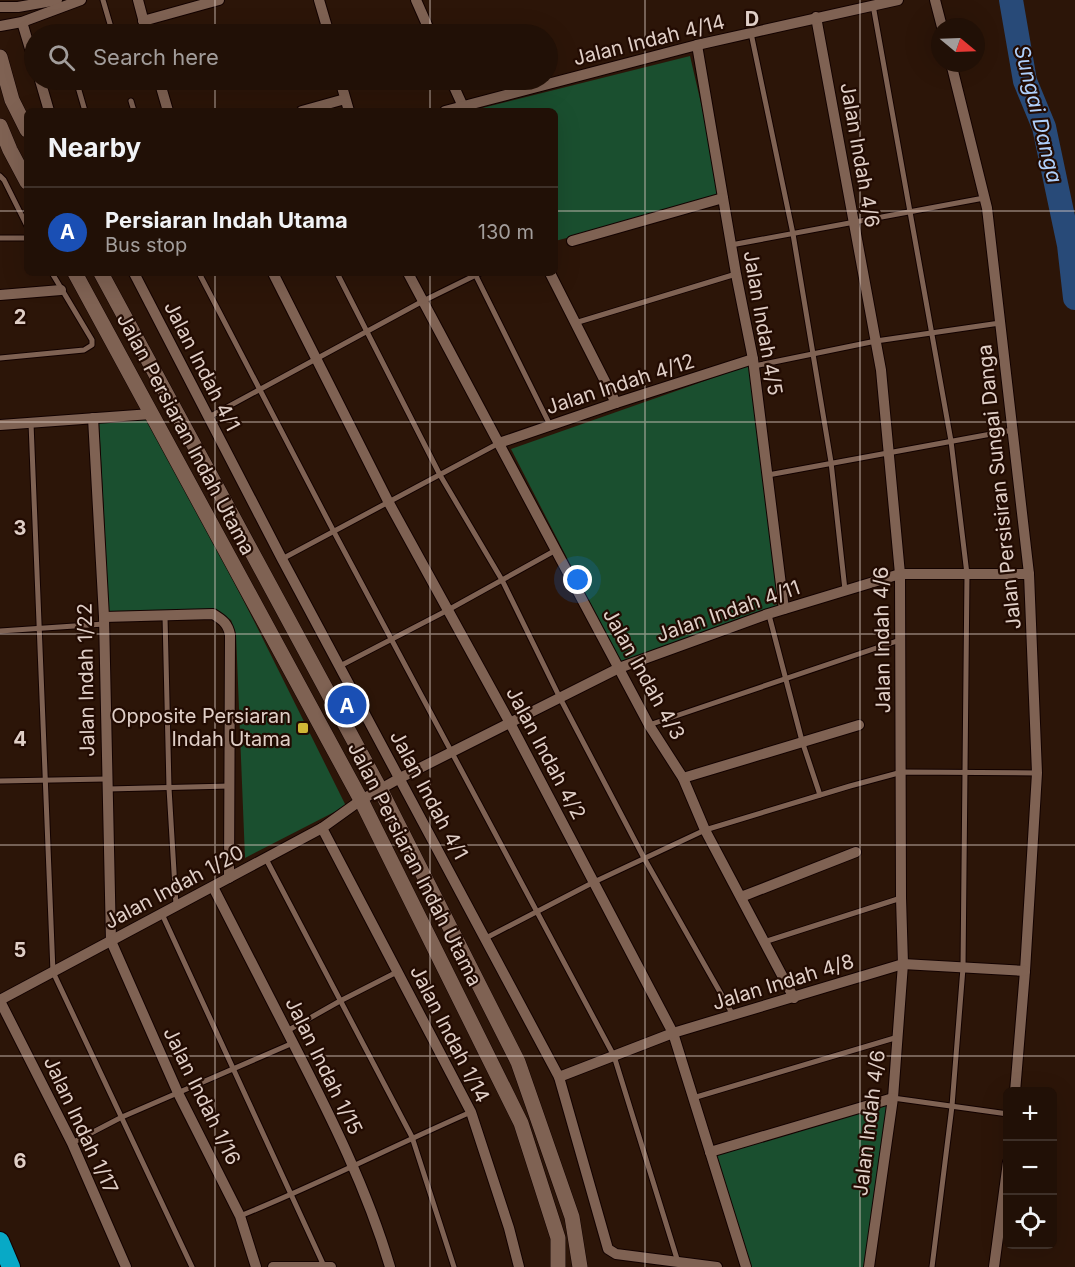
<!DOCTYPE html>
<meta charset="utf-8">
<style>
:root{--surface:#211006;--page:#291910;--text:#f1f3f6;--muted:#a29d9b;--line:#3e3028;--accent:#d1b736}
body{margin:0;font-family:Inter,sans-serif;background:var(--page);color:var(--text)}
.controls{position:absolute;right:18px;bottom:18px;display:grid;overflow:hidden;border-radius:9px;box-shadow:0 6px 24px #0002}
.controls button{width:54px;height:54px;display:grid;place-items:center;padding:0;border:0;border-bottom:2px solid var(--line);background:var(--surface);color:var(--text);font:30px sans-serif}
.compass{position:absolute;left:931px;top:18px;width:54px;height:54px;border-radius:50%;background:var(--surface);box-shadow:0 6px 24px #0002;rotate:109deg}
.you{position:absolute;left:578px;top:580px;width:21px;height:21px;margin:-15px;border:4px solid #fff;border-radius:50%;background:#1a73e8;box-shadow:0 0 0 9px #1a73e833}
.badge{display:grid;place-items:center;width:39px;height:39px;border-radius:50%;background:var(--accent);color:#fff;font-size:20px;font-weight:700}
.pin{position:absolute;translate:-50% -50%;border:3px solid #fff;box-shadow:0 2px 6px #0006}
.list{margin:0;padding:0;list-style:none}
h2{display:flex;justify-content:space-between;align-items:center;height:78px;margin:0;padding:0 24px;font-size:26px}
h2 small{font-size:20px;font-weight:400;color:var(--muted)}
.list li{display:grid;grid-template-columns:39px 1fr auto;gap:18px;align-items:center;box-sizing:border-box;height:90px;padding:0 24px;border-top:2px solid var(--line)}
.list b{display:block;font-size:22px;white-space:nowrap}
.list p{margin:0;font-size:20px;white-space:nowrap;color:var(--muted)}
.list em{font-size:20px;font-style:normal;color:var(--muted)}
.icon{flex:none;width:33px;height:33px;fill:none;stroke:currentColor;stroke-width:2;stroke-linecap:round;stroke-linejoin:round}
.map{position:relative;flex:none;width:1075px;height:1267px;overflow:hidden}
.search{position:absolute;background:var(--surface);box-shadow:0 6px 24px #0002;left:24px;top:24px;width:534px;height:66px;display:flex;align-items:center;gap:15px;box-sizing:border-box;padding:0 21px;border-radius:33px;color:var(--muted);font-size:22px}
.panel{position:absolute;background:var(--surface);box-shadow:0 6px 24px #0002;left:24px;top:108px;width:534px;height:168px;border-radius:9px}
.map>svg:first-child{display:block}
.green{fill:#1a4f2f}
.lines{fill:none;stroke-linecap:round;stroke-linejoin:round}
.river{stroke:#284a78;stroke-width:24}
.service-casing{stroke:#130200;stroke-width:7}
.minor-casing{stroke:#130200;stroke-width:12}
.secondary-casing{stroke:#130200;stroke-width:16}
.motorway-casing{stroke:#130200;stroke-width:20}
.service{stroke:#7f6253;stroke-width:5}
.minor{stroke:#7f6253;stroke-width:10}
.secondary{stroke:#7f6253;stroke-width:15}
.motorway{stroke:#08a9c6;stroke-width:18}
.grid{fill:none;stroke:#e0cfc7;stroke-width:1.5;stroke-opacity:0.55}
.poi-dot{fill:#d1b736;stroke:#220b02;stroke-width:2}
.labels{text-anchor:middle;stroke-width:4.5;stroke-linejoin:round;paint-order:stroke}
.street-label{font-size:20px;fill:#e0cfc7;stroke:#220b02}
.poi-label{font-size:20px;fill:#e0cfc7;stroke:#220b02;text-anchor:end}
.water-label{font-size:21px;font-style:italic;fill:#b0d0fb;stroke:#220b02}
.grid-label{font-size:20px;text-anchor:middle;font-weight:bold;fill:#e0cfc7;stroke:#220b02;stroke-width:4.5;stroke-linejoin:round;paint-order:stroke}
</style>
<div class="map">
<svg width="1075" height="1267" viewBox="0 0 1075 1267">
<rect width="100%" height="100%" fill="#2c1508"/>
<g class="green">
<polygon points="690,56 723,198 555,241 555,111 474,110"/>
<polygon points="750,365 768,475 777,607 621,663 511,449"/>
<polygon points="149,418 255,623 346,806 245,858 236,634 231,620 216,610 109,611 99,421"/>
<polygon points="889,1103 868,1267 746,1267 715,1154"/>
</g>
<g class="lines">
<polyline class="river" points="1011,0 1025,81 1044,127 1069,245 1075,298"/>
<g class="service-casing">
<g id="service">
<polyline points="873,5 951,441 967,574 963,968 952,1106 932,1267"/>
<polyline points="751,33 793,234 831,462 845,590"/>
<polyline points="94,34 108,30 110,24 103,0"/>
<polyline points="76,80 85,111"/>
<polyline points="131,101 134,111"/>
<polyline points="0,176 4,180 27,226"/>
<polyline points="0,238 27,238"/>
<polyline points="731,245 984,198"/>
<polyline points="199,273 334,532 614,1056 678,1262"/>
<polyline points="337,273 440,475 502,580 560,698 644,858 733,1015"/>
<polyline points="475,274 550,425"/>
<polyline points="575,323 736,274"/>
<polyline points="0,358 84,350 92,345 92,340 52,273"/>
<polyline points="754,366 876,341 1000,323"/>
<polyline points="209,417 423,301 480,273"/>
<polyline points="31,423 53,972 192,1267"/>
<polyline points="768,475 1013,430"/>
<polyline points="282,559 499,443"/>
<polyline points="769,615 802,741 820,795"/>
<polyline points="165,616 169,788 176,905"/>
<polyline points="0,631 104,624"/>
<polyline points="340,666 448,610 556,550"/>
<polyline points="649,725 900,640"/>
<polyline points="0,781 106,779"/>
<polyline points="108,789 230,786"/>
<polyline points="266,859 412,1137 454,1267"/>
<polyline points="162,914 324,1266"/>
<polyline points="484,939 594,882 705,830 850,786 902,772 1037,773"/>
<polyline points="764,942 901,898"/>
<polyline points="287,1031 340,1001 397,972"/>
<polyline points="693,1098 898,1037"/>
<polyline points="893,1098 1008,1114"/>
<polyline points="72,1143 122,1117 293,1043"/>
<path d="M240 1216C319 1184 393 1146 471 1112"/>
</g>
</g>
<g class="minor-casing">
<g id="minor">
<polyline points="138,0 147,34"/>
<polyline points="319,0 329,34"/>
<polyline points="416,0 431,34"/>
<polyline points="935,0 942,27"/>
<polyline points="0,7 18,7 57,0"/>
<polyline points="816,17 881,370 900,574 901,898 903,964 893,1098 869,1267"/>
<polyline points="143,21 219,0"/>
<polyline points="22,22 34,62"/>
<polyline points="0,26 22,22 81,0"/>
<polyline points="697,45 736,274 753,359 784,609"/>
<polyline points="951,63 987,208 1029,574 1037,773 1025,971 1015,1092"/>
<polyline points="40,80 49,111"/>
<polyline points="159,80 168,111"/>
<polyline points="340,80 349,111"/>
<polyline points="451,80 465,111"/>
<polyline points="302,111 345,99"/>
<polyline points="445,111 697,45 898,0"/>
<polyline points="572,241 723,198"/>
<polyline points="134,273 282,559 559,1077 608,1249 616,1254 717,1267"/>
<polyline points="273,273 389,503 510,723 673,1033 746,1267"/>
<polyline points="408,273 649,725 683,778 705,830 794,998"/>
<polyline points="550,273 616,403"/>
<polyline points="0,295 61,290"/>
<polyline points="93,418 104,617 111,941 178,1093 240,1216 256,1267"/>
<polyline points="0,425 151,414"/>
<polyline points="499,443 616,403 753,359"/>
<path d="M104 617 213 614C223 620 228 624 230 635L229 878"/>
<polyline points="683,778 859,725"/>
<polyline points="322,828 471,1112 509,1228 519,1267"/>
<path d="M213 887C240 940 267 992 294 1045 331 1117 367 1189 390 1267"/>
<polyline points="741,897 856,852"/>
<polyline points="0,1000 322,828 361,800 400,778 619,668 768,614 900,574 1029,574"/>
<polyline points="0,1001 72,1143 126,1267"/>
<polyline points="559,1077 673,1033 903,964 1025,971"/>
<polyline points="710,1152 893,1098"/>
<polyline points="273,1267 331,1267"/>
<polyline points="994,1267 1008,1162"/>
</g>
</g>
<g class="secondary-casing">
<g id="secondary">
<polyline points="0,57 12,100 27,130"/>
<polyline points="0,126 10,150 27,182"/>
<polyline points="75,273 361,800 521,1123 558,1238 558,1267"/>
<polyline points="101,273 380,789 518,1062 572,1217 580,1267"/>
</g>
</g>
<g class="motorway-casing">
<polyline id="motorway" points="0,1241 11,1267"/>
</g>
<use href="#service" class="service"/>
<use href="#minor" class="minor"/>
<use href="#secondary" class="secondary"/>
<use href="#motorway" class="motorway"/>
</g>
<path class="grid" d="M215 0V34M430 0V34M645 0V1267M860 0V1267M215 80V111M430 80V111M0 211H27M555 211H1075M215 273V1267M430 273V1267M0 422H1075M0 634H1075M0 845H1075M0 1056H1075"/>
<rect class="poi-dot" x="297" y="722" width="12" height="12" rx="3"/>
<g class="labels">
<g class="street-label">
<text transform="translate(649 40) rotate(-14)" y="7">Jalan Indah 4/14</text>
<text transform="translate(860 155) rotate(80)" y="7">Jalan Indah 4/6</text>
<text transform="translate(763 323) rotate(80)" y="7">Jalan Indah 4/5</text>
<text transform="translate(202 366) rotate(63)" y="7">Jalan Indah 4/1</text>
<text transform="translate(620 384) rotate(-18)" y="7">Jalan Indah 4/12</text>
<text transform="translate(186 434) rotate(62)" y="7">Jalan Persiaran Indah Utama</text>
<text transform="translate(999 487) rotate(-96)" y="7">Jalan Persisiran Sungai Danga</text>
<text transform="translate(728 611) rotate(-19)" y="7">Jalan Indah 4/11</text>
<text transform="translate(882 640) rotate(-91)" y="7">Jalan Indah 4/6</text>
<text transform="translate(644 674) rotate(61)" y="7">Jalan Indah 4/3</text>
<text transform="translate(86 680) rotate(-91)" y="7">Jalan Indah 1/22</text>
<text transform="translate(546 753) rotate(62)" y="7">Jalan Indah 4/2</text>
<text transform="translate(429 795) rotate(62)" y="7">Jalan Indah 4/1</text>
<text transform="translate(415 864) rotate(63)" y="7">Jalan Persiaran Indah Utama</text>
<text transform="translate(174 887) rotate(-28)" y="7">Jalan Indah 1/20</text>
<text transform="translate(783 982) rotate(-17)" y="7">Jalan Indah 4/8</text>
<text transform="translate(450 1034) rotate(63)" y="7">Jalan Indah 1/14</text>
<text transform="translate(324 1066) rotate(64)" y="7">Jalan Indah 1/15</text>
<text transform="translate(202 1096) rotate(64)" y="7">Jalan Indah 1/16</text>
<text transform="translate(869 1123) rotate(-83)" y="7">Jalan Indah 4/6</text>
<text transform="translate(81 1125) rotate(65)" y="7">Jalan Indah 1/17</text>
</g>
<g class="poi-label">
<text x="291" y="723">Opposite Persiaran<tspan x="291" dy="23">Indah Utama</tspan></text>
</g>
<g class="water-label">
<text transform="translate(1038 114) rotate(76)" y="7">Sungai Danga</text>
</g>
</g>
<g class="grid-label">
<text x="752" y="26">D</text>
<text x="20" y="324">2</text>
<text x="20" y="535">3</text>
<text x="20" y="746">4</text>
<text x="20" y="957">5</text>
<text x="20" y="1168">6</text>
</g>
</svg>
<div class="controls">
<button>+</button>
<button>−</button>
<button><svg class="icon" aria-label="locate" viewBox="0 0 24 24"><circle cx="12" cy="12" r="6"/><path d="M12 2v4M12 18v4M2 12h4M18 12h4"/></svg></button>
</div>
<svg class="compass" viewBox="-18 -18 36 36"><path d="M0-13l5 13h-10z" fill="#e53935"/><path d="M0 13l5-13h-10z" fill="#a29d9b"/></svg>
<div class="you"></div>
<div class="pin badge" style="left:347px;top:705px;background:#1a4fb4">A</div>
<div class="search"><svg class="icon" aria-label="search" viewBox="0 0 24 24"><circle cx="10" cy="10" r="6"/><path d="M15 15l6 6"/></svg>Search here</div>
<section class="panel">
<h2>Nearby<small></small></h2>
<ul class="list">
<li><span class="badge" style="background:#1a4fb4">A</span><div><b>Persiaran Indah Utama</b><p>Bus stop</p></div><em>130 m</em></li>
</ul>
</section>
</div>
